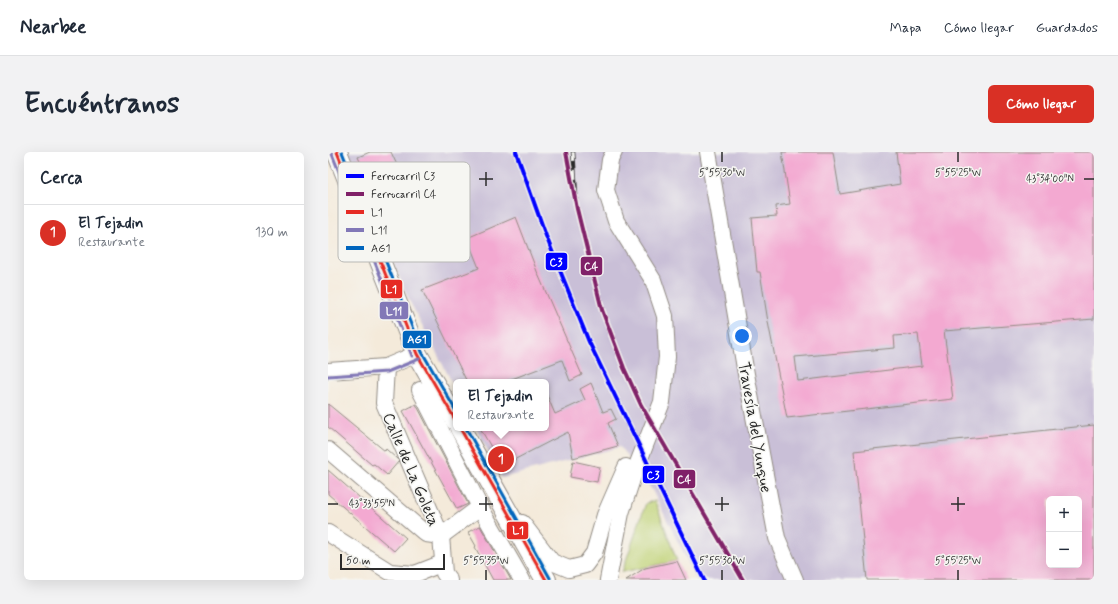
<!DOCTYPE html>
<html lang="es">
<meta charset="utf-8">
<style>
:root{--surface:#fff;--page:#f2f2f3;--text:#1f2937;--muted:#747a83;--line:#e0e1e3;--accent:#d93025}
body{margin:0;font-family:Mynerve,sans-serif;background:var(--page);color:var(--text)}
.controls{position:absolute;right:12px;bottom:12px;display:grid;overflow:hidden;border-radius:6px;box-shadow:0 4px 16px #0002}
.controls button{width:36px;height:36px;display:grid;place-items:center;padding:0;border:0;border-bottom:1px solid var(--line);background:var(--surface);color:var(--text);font:20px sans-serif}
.scale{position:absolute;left:12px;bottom:10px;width:105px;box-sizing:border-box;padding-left:4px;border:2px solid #2b2b2b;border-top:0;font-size:11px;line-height:14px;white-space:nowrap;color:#2b2b2b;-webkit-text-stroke:3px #f6f6f2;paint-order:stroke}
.you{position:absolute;left:414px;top:184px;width:14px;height:14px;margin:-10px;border:3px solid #fff;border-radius:50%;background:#1a73e8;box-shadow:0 0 0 6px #1a73e833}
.badge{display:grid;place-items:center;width:26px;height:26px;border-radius:50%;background:var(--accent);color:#fff;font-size:13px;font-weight:700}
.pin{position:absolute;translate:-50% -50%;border:2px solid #fff;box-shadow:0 1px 4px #0006}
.popup{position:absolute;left:125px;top:227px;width:96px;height:52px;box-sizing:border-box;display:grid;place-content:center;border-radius:6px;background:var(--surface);filter:drop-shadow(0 1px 3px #0005);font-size:13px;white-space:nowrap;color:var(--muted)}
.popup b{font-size:15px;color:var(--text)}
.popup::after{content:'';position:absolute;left:50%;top:100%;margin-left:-8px;border:8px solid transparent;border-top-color:var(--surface)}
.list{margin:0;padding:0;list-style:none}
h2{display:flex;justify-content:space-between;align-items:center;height:52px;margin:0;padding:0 16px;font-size:17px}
h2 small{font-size:13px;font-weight:400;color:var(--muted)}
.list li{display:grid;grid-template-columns:26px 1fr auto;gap:12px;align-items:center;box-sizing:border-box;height:56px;padding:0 16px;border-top:1px solid var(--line)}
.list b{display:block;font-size:15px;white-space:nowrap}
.list p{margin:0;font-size:13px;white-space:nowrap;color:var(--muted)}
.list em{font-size:13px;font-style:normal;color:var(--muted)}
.map{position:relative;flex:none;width:766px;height:428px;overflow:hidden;border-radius:6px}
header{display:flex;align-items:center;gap:24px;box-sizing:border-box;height:56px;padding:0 20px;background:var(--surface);border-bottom:1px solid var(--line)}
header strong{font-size:19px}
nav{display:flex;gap:22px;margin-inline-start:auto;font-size:14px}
.intro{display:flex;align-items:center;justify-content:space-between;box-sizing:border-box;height:96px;padding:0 24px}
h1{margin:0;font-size:28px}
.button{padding:10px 18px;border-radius:6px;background:var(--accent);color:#fff;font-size:14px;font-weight:700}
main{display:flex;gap:24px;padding:0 24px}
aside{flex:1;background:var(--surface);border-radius:6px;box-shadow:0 4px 16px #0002}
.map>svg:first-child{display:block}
.industrial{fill:#c9bfd7;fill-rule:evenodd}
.green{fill:#c0d275;stroke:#767e50}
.building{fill:#f3a9d1;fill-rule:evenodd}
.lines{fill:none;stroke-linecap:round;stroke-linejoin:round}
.minor-casing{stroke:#908a82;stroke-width:18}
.major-casing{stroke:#908a82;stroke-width:22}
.minor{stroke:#fff;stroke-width:16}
.major{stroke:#fff;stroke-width:20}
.rail-casing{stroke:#2b2b2b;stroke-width:4.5}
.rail{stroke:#f6f6f2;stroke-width:3;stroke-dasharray:9;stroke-linecap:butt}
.bus-1-casing{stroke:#f6f6f2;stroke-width:6}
.bus-2-casing{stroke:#f6f6f2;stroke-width:6}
.bus-3-casing{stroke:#f6f6f2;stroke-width:6}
.bus-1{stroke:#e62b24;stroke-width:3}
.bus-2{stroke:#8278b7;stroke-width:3}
.bus-3{stroke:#0065bd;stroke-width:3}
.rail-1-casing{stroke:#f6f6f2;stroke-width:7}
.rail-2-casing{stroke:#f6f6f2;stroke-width:7}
.rail-1{stroke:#00f;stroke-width:4}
.rail-2{stroke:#802168;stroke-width:4}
.ticks{fill:none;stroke:#2b2b2b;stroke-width:1.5}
.labels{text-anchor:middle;stroke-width:3;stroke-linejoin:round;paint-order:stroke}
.street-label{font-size:16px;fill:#2b2b2b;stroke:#f6f6f2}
.key{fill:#f6f6f2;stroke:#b9b9b6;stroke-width:1}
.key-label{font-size:11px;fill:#2b2b2b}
.ticks-label{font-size:10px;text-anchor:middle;fill:#2b2b2b;stroke:#f6f6f2;stroke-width:3;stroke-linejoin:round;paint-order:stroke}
.line-badge{stroke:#f6f6f2;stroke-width:1.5}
.badge-label{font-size:11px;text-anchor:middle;font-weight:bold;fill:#fff}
</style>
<header>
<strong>Nearbee</strong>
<nav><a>Mapa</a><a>Cómo llegar</a><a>Guardados</a></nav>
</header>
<div class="intro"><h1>Encuéntranos</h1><a class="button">Cómo llegar</a></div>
<main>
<aside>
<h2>Cerca<small></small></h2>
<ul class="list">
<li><span class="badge">1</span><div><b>El Tejadin</b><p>Restaurante</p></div><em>130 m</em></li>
</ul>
</aside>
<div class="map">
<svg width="766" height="428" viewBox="0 0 766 428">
<rect width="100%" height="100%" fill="#f6f6f2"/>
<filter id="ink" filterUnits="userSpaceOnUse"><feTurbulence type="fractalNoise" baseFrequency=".025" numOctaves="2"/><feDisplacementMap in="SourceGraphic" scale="8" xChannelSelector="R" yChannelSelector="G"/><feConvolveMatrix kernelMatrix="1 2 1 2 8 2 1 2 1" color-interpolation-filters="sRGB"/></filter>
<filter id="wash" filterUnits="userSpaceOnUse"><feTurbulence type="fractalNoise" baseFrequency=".012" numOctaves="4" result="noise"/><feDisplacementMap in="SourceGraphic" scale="16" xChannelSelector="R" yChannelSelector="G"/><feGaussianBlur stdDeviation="0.9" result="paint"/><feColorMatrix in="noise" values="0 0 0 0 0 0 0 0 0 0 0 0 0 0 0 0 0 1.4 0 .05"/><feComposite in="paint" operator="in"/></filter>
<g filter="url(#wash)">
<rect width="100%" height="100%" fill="#f4eada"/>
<path class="industrial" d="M18 0H766V428H369L324 338 292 295 174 326 148 276H218V230H128V238L82 150ZM721 347H751V413H721Z"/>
<polygon class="green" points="327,349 349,409 294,420 318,351"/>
<g id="blocks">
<g class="building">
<polygon points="42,0 63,0 69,13 39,25 30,5"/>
<path d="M454 0H505L512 42 572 32 568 0H766V167L616 179 625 247 459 266 440 170 432 120H429L424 66 449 64 448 54 462 52ZM590 182 594 214 470 229 467 205 567 196 566 184Z"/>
<polygon points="104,24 125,69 88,85 74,52 75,51 70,39"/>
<polygon points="188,65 210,122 254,223 242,229 234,208 176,230 139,230 94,138 151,116 139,86"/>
<polygon points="263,231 275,260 283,257 288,267 280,271 290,294 245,306 240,280 174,314 152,276 218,276 218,241 227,262 257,248 252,237"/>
<polygon points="0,252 57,299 58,297 69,307 71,309 59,323 46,312 44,313 0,275"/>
<polygon points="88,252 140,352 129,357 75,259"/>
<path d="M766 273V428H539L526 299ZM721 347H751V413H721Z"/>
<polygon points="245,309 272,315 269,330 242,325"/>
<polygon points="0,318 78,386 66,399 0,342"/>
<polygon points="152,374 183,428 165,428 147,395 148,394 140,380"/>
<polygon points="349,409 358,428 298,428 317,416"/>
</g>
</g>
</g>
<g filter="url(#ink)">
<use href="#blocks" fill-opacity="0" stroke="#908a82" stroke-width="1"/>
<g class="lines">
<g class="minor-casing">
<g id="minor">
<polyline points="380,0 418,222 449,386 467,428"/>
<polyline points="58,215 56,251 113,384 116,421 121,428"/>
<polyline points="0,219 58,215 89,202"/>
<polyline points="92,238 152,355 194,428"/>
<polyline points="0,298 98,382 113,384 152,355"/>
<polyline points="194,371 224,410 241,417 257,413 266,401 277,363 298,315"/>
<polyline points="0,381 62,420 87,422 115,411"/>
<polyline points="280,428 293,361 305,324 334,250 339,205 337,164 325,128 288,69 278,38 282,8 286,0"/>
</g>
</g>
<g class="major-casing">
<g id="major">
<polyline points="9,0 89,202 128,269"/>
<polyline points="132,276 218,428"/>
</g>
</g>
<use href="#minor" class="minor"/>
<use href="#major" class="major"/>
<g class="rail-casing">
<polyline id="rail" points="245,0 249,57"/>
</g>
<use href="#rail" class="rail"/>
<g class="bus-1-casing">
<g id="bus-1">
<polyline points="9,0 89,202 128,269"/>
<polyline points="132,276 218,428"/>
</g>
</g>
<g class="bus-2-casing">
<g id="bus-2">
<polyline points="4,2 84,204"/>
<polyline points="0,224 59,220 91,207"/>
</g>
</g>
<g class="bus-3-casing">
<g id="bus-3">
<polyline points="14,0 94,200 128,259"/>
<polyline points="138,276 222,426"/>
</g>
</g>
<use href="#bus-1" class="bus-1"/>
<use href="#bus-2" class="bus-2"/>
<use href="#bus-3" class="bus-3"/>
<g class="rail-1-casing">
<polyline id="rail-1" points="188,0 218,84 261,190 376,428"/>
</g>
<g class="rail-2-casing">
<polyline id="rail-2" points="238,0 249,57 274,158 296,216 313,253 415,428"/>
</g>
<use href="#rail-1" class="rail-1"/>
<use href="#rail-2" class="rail-2"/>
</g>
</g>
<path class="ticks" d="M394 0V10M630 0V10M158 20V34M151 27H165M756 27H766M158 345V359M394 345V359M630 345V359M0 352H10M151 352H165M387 352H401M623 352H637M158 418V428M394 418V428M630 418V428"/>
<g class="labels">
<g class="street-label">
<text transform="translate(428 275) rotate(80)" y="6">Travesía del Yunque</text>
<text transform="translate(84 317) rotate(67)" y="6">Calle de La Goleta</text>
</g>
</g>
<rect x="10" y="10" width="132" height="100" rx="6" class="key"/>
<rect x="18" y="22" width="18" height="4" fill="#00f"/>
<rect x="18" y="40" width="18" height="4" fill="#802168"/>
<rect x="18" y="58" width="18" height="4" fill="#e62b24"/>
<rect x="18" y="76" width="18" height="4" fill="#8278b7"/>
<rect x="18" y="94" width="18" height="4" fill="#0065bd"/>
<g class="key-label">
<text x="43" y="28">Ferrocarril C3</text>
<text x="43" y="46">Ferrocarril C4</text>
<text x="43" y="64">L1</text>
<text x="43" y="82">L11</text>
<text x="43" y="100">AG1</text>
</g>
<g class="ticks-label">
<text x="394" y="24">5°55'30"W</text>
<text x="630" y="24">5°55'25"W</text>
<text x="722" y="30">43°34'00"N</text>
<text x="44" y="355">43°33'55"N</text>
<text x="158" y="412">5°55'35"W</text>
<text x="394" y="412">5°55'30"W</text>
<text x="630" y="412">5°55'25"W</text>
</g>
<g class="line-badge">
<rect x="217" y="100" width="23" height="19" rx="4" fill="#00f"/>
<rect x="252" y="104" width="23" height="20" rx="4" fill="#802168"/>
<rect x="52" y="127" width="23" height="20" rx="4" fill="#e62b24"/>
<rect x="51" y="149" width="30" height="19" rx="4" fill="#8278b7"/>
<rect x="74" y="178" width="30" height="19" rx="4" fill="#0065bd"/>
<rect x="314" y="313" width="23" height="19" rx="4" fill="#00f"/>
<rect x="345" y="317" width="23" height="20" rx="4" fill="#802168"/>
<rect x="178" y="369" width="23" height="19" rx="4" fill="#e62b24"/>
</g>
<g class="badge-label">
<text x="228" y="114">C3</text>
<text x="263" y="118">C4</text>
<text x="63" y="141">L1</text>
<text x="66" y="163">L11</text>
<text x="89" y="191">AG1</text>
<text x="325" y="327">C3</text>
<text x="356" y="331">C4</text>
<text x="190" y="382">L1</text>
</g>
</svg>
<div class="controls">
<button>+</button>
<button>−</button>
</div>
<div class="scale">50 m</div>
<div class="you"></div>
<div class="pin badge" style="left:173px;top:307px">1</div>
<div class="popup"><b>El Tejadin</b>Restaurante</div>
</div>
</main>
